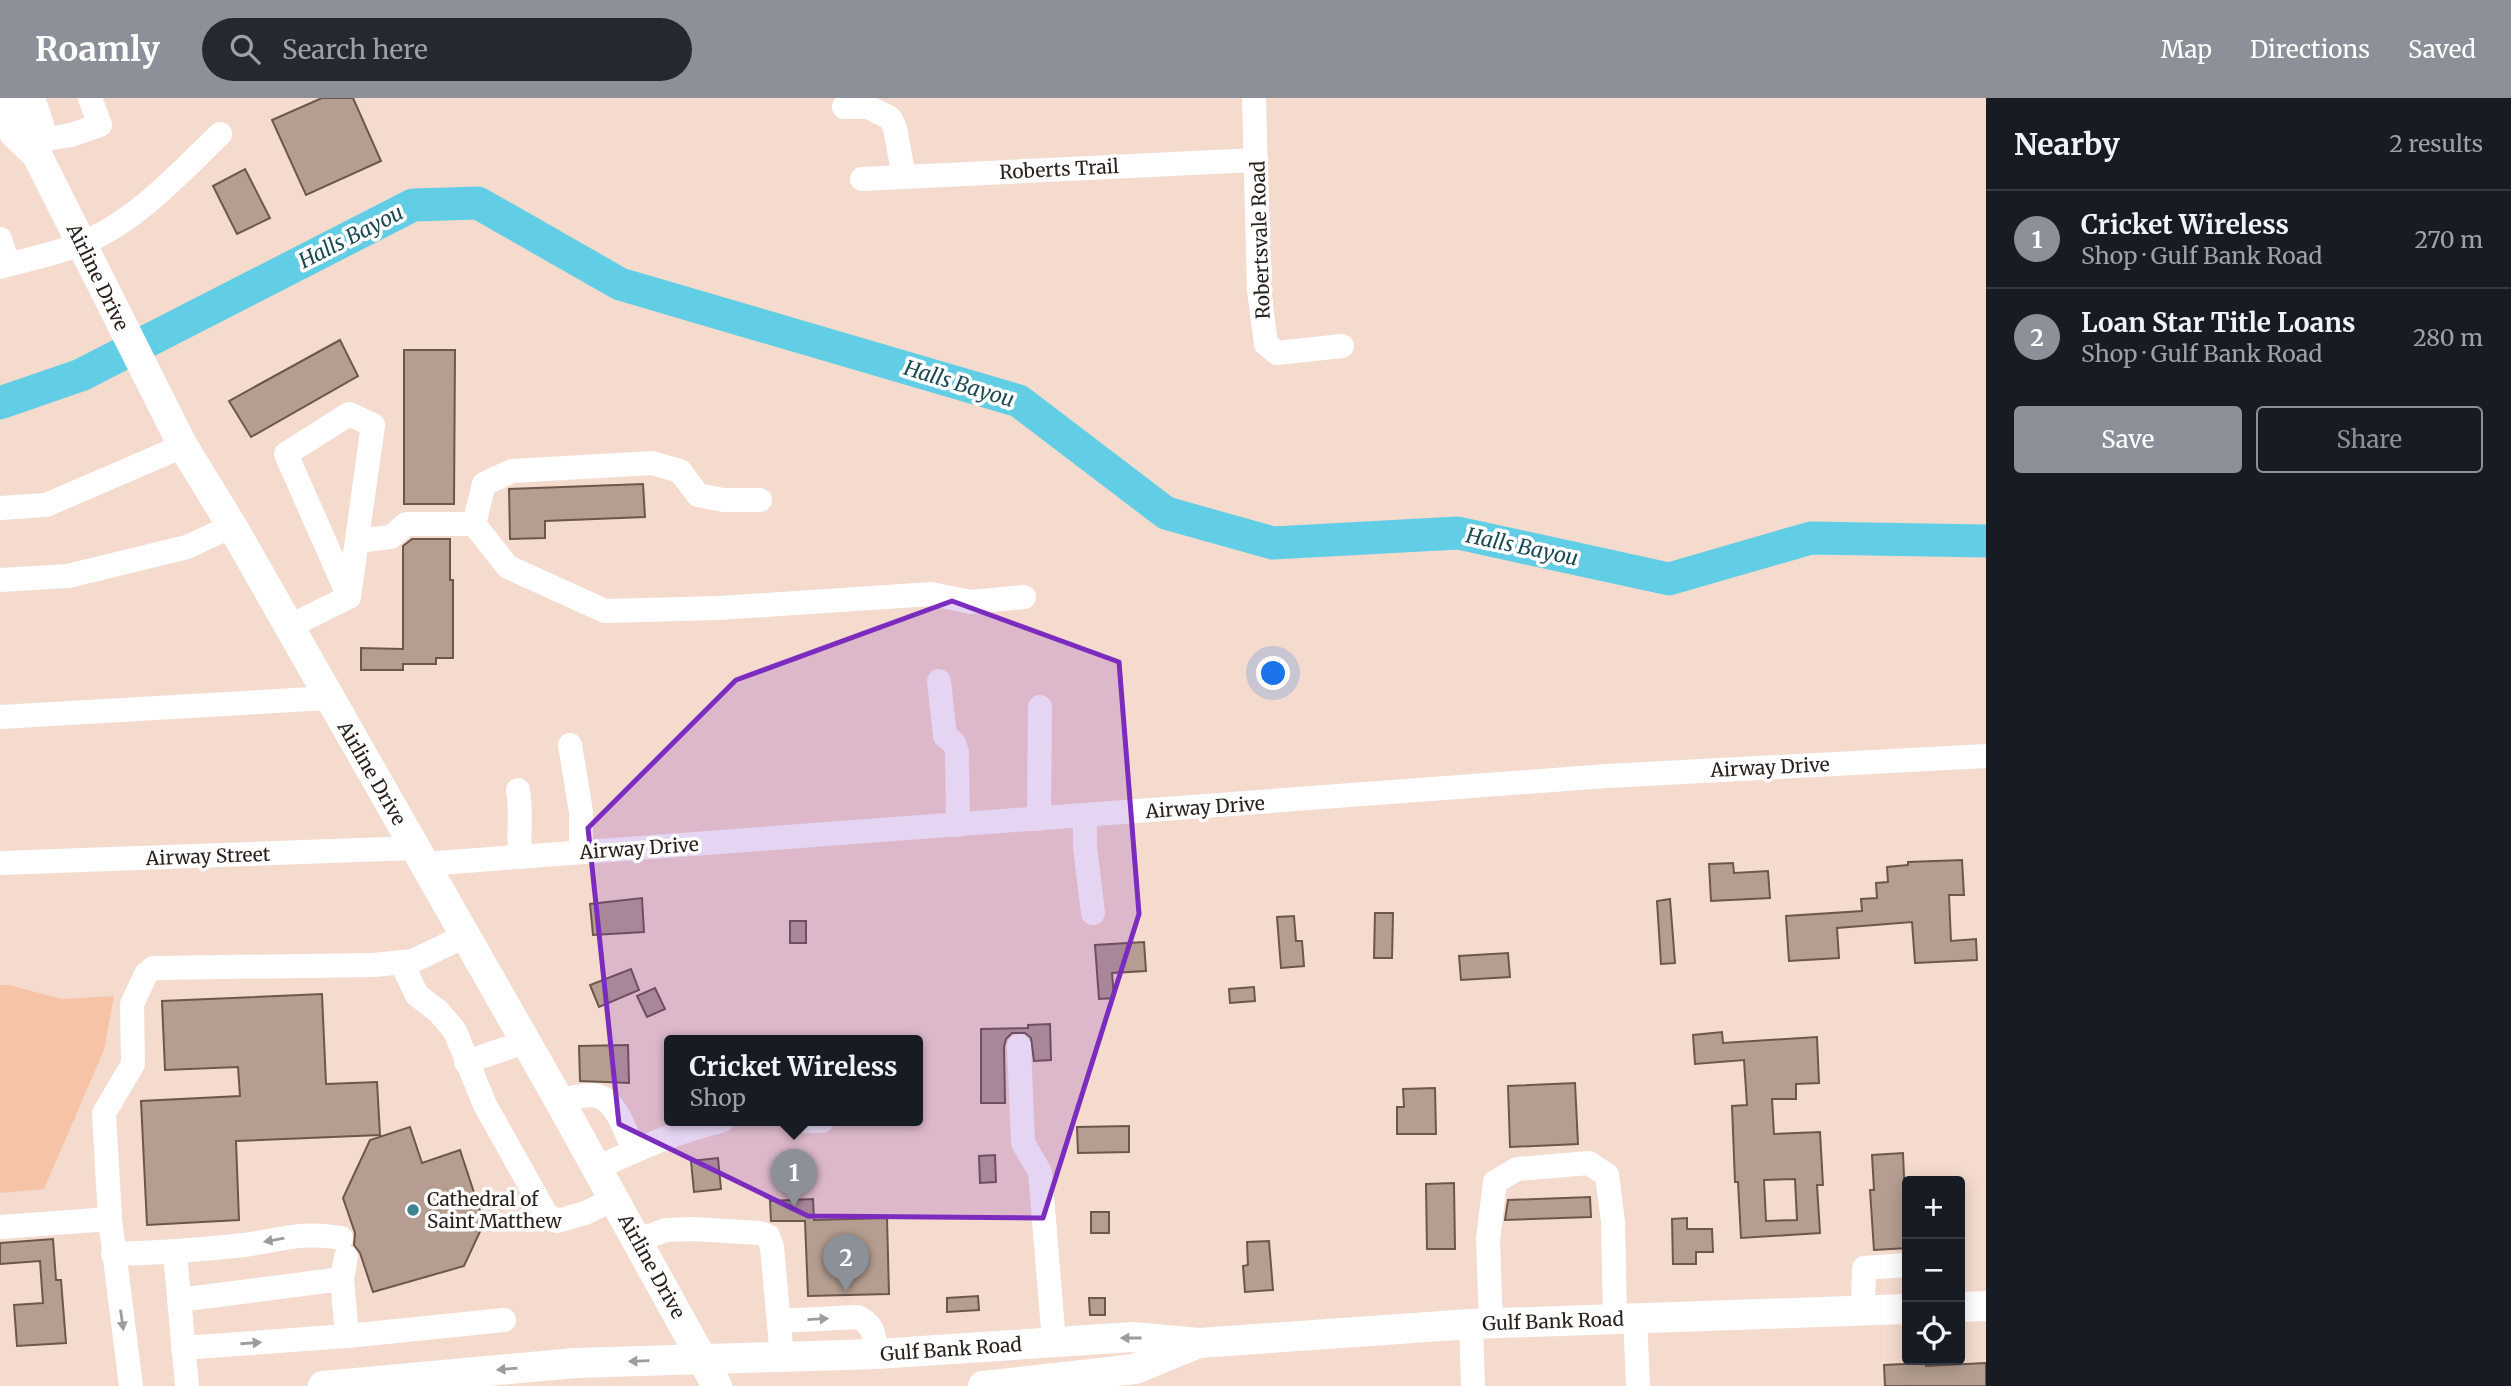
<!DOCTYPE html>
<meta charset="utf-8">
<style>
:root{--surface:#171b24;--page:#242831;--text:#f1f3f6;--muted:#9ea1a6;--line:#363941;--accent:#8c9099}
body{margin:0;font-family:Merriweather,serif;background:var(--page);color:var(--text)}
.controls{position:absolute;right:21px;bottom:21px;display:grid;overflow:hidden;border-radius:7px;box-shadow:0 4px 18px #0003}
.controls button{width:63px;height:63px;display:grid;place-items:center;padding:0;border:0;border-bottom:2px solid var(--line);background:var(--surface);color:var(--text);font:35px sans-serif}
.you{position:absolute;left:1274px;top:576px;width:24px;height:24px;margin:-18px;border:5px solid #fff;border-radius:50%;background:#1a73e8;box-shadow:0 0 0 10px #1a73e833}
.badge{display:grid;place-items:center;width:46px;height:46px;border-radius:50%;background:var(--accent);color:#fff;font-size:23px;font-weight:700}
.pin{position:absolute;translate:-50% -58px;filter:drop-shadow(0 2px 4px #0008)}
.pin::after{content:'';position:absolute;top:37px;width:24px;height:21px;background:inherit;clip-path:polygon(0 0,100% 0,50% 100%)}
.popup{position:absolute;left:664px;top:937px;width:259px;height:91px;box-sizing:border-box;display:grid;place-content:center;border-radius:7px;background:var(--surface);filter:drop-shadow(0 2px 5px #0005);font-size:23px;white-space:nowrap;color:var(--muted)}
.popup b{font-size:26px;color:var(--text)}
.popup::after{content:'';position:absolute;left:50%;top:100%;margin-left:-14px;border:14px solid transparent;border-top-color:var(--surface)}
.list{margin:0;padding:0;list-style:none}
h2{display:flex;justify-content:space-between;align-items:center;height:91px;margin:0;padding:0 28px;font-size:30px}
h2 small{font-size:23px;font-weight:400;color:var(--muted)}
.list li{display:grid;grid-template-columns:46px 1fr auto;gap:21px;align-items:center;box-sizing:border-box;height:98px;padding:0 28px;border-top:2px solid var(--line)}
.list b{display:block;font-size:26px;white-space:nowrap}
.list p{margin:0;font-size:23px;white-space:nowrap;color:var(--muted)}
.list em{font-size:23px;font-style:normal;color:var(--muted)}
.actions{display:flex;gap:14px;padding:21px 28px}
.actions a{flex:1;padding:16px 0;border:2px solid var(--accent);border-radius:7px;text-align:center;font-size:24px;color:var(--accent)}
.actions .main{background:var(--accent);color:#fff}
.icon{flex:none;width:38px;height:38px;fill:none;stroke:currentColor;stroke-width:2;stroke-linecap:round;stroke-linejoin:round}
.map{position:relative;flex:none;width:1986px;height:1288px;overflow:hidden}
header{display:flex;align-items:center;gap:42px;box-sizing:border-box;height:98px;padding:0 35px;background:var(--accent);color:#fff}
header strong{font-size:33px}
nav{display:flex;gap:38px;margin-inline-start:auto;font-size:24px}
.search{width:490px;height:63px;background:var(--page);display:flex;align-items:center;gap:18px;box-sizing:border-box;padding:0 24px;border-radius:38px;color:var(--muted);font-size:26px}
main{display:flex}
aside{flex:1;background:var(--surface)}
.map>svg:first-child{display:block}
.green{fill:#f7c3a6}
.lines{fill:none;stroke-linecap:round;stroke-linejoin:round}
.river{stroke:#62cee5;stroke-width:33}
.building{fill:#b59e91;stroke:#6c574b;stroke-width:2;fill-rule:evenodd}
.minor{stroke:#fff;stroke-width:24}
.major{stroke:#fff;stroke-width:30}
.oneway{fill:#9f9b99}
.marked{fill:#7b2cbf;fill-opacity:0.2;stroke:#7b2cbf;stroke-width:5;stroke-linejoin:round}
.poi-dot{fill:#3f8392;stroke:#fff;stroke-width:2.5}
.labels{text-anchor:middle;stroke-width:7;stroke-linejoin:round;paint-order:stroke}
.street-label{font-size:19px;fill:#2a211c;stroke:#fff}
.poi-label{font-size:19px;fill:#2a211c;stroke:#fff;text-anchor:start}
.water-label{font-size:21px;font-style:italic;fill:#1a4a54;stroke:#fff}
</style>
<header>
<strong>Roamly</strong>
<div class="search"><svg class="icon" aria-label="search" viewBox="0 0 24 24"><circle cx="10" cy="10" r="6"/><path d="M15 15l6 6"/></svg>Search here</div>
<nav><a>Map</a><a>Directions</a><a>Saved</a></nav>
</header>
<main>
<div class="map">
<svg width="1986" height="1288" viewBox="0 0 1986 1288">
<rect width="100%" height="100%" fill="#f4dbce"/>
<polygon class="green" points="0,887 9,887 62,901 114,898 104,952 44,1091 0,1095"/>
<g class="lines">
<polyline class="river" points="0,305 81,277 413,107 478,105 620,186 1019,303 1166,415 1273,445 1458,435 1669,481 1811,440 1986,443"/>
</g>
<g class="building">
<polygon points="322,0 353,0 381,63 306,97 272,22"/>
<polygon points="245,71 270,120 237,136 213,88"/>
<polygon points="340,242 358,278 251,339 229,303"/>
<polygon points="404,252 455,252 454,406 404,406"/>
<polygon points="643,386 645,419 545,423 545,440 510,441 509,391"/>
<polygon points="412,441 450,441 450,482 453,482 453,560 436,560 436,566 403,566 403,572 361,572 361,550 403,551 403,448"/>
<polygon points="1962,762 1964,797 1949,797 1951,843 1976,841 1977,862 1915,865 1912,824 1837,830 1839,860 1789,863 1786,818 1862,813 1861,801 1877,800 1876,785 1888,784 1887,769 1908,767 1908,764"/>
<polygon points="1733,765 1734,775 1768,773 1770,800 1711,803 1709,766"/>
<polygon points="642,800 644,834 593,837 590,806"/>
<polygon points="1670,801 1675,865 1661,866 1657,803"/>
<polygon points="1375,815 1393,815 1392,860 1374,860"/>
<polygon points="1294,818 1296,843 1302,843 1304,868 1281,870 1277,819"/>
<rect x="790" y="823" width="16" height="22"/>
<polygon points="1144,844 1146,873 1112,875 1114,900 1099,901 1095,847"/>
<polygon points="1508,855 1510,879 1461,882 1459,858"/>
<polygon points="631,871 639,892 599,909 590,887"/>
<polygon points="1254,889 1255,903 1230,905 1229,891"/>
<polygon points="655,890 665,911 647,919 637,898"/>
<polygon points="322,896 326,986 377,984 380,1037 236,1043 239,1122 147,1127 141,1003 240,998 238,969 165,972 162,903"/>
<polygon points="1050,926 1051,962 1034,963 1031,940 1025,935 1012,935 1006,941 1004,949 1005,1005 981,1005 981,931 1028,930 1028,927"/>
<path d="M1722 934 1723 945 1817 939 1819 985 1796 986V1001H1772L1774 1036 1820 1034 1823 1087H1817L1820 1135 1741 1140 1738 1084H1735L1732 1008 1747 1007 1744 962 1695 966 1693 937ZM1795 1081 1797 1122 1766 1123 1764 1082Z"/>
<polygon points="628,947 629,985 580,983 579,948"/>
<polygon points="1575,985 1578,1046 1510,1049 1508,988"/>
<polygon points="1435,990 1436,1036 1397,1036 1397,1009 1404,1009 1403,991"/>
<polygon points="1129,1028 1129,1054 1078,1055 1077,1029"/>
<polygon points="410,1029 422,1065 460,1052 484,1125 464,1168 373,1194 360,1155 354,1147 355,1135 343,1100 370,1042"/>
<polygon points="1903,1055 1907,1150 1874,1152 1870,1092 1874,1092 1872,1057"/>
<polygon points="995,1057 996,1084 980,1085 979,1058"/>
<polygon points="718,1060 721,1091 694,1094 691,1063"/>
<polygon points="1454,1085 1455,1151 1427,1151 1426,1086"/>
<polygon points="1590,1099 1591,1119 1505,1122 1508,1102"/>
<polygon points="813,1101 814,1122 887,1120 889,1196 808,1198 805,1123 771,1123 770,1103"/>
<rect x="1091" y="1114" width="18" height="21"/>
<polygon points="1687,1120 1687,1131 1712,1131 1713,1154 1696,1154 1696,1166 1673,1166 1672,1121"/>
<polygon points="53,1141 56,1182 61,1182 66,1245 17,1248 14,1207 43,1205 40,1163 0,1166 0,1145"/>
<polygon points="1269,1143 1273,1192 1245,1194 1243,1168 1248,1167 1247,1144"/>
<polygon points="978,1198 979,1212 947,1214 947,1200"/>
<polygon points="1089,1200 1105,1200 1105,1217 1090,1217"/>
<polygon points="1925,1265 1926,1268 1986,1265 1986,1288 1885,1288 1884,1267"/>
</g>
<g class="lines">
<g class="minor">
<polyline points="1254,0 1259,192 1266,246 1277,255 1342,248"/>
<polyline points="844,9 868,9 890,20 895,30 904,79"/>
<polyline points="39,42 71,37 100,27 90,0"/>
<polyline points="862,81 1256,62"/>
<polyline points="0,141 8,166"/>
<path d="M0 169C27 161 57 156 83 145 136 123 179 76 220 36"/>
<polyline points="0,410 46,407 183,348"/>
<polyline points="474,426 508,469 605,513 719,510 931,496 971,504 1024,499"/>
<polyline points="357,443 391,439 406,426 474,426 484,386 512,373 652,365 680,373 698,397 723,402 760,402"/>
<polyline points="0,482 68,478 187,449 232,428"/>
<polyline points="288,529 349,499 286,356 349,316 373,327 349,499"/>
<polyline points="939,583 945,638 954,645 957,654 958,727"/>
<polyline points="0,619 329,600"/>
<polyline points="570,647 581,714 581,754"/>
<path d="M518 692C522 715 518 736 520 759"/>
<polyline points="1085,718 1085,749 1093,815"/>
<polyline points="1039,721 1040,609"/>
<polyline points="0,765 415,750"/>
<polyline points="424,766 1607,678 1986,658"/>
<polyline points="401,864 417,897 439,914 455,933 485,1007 546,1116 557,1123 585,1115 614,1101"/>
<polyline points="1019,948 1023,1045 1040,1074 1054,1244"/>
<polyline points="466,964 525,944"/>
<path d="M559 1002C569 1001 581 997 592 997 616 998 626 1035 634 1053"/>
<polyline points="805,1023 822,1023"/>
<path d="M597 1070C637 1052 677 1033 721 1023"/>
<polyline points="0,1129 110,1121"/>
<polyline points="638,1142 666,1132 693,1131 760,1135 768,1138 772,1149 782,1259"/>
<polyline points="175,1155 187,1288"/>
<path d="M113 1156C158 1155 200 1152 244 1147 280 1142 303 1133 341 1140"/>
<polyline points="346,1159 342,1181 347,1238"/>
<polyline points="179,1202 342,1181"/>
<polyline points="1863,1212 1864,1170 1907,1167"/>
<polyline points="1635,1220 1638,1288"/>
<path d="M779 1223 857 1219C875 1226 874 1239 877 1256"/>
<polyline points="1491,1225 1488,1142 1495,1084 1517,1071 1589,1065 1607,1077 1613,1124 1615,1221"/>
<polyline points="1471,1226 1473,1288"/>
<polyline points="183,1250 347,1238 504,1222"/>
<polyline points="131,1288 110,1121 104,1015 133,966 132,906 146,876 153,870 374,867 413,863 465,838"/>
</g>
<g class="major">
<polyline points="0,0 14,35 37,57 183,348 232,428 559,1002 717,1288"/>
<polyline points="30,0 39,27 37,57"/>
<polyline points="1960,1209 1986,1208"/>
<polyline points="323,1288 575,1265 877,1256 1132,1239 1199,1245 1471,1226 1907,1211"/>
<polyline points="983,1288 1135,1271 1196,1246"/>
</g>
</g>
<defs><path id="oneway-solid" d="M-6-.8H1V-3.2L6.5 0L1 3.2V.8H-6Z" transform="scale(1.75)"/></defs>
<g class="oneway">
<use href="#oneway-solid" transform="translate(274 1142) rotate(170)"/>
<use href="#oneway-solid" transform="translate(818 1221) rotate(-3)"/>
<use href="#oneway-solid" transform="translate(122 1222) rotate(82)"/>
<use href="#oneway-solid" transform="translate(1131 1240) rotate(-180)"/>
<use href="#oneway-solid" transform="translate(251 1245) rotate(-4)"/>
<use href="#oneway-solid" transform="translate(639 1263) rotate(178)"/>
<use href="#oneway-solid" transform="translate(507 1271) rotate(175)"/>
</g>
<path class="marked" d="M952 503 1119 564 1139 816 1043 1120 808 1118 619 1026 588 730 736 582Z"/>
<circle class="poi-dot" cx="413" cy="1112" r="7"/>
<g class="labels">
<g class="street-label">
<text transform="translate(1059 71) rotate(-3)" y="7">Roberts Trail</text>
<text transform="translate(1260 142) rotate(-92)" y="7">Robertsvale Road</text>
<text transform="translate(98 179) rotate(64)" y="7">Airline Drive</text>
<text transform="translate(1770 669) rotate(-3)" y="7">Airway Drive</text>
<text transform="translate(372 675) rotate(60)" y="7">Airline Drive</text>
<text transform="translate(1205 709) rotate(-4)" y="7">Airway Drive</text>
<text transform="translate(639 750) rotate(-4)" y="7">Airway Drive</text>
<text transform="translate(208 758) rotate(-2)" y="7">Airway Street</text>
<text transform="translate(652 1168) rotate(61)" y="7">Airline Drive</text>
<text transform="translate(1553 1223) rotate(-2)" y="7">Gulf Bank Road</text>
<text transform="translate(951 1251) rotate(-4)" y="7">Gulf Bank Road</text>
</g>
<g class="poi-label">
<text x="427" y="1108">Cathedral of<tspan x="427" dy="22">Saint Matthew</tspan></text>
</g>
<g class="water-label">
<text transform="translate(351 139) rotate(-27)" y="7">Halls Bayou</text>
<text transform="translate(959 286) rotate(17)" y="7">Halls Bayou</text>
<text transform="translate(1522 449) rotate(12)" y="7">Halls Bayou</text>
</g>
</g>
</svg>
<div class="controls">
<button>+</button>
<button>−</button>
<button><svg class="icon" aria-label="locate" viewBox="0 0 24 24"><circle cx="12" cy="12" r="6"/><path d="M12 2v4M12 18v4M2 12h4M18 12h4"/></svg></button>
</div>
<div class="you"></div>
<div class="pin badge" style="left:794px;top:1109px">1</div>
<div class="popup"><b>Cricket Wireless</b>Shop</div>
<div class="pin badge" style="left:846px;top:1194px">2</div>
</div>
<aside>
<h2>Nearby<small>2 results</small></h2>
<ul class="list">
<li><span class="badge">1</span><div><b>Cricket Wireless</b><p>Shop · Gulf Bank Road</p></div><em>270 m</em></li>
<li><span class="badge">2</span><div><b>Loan Star Title Loans</b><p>Shop · Gulf Bank Road</p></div><em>280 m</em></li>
</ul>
<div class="actions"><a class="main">Save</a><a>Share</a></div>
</aside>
</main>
